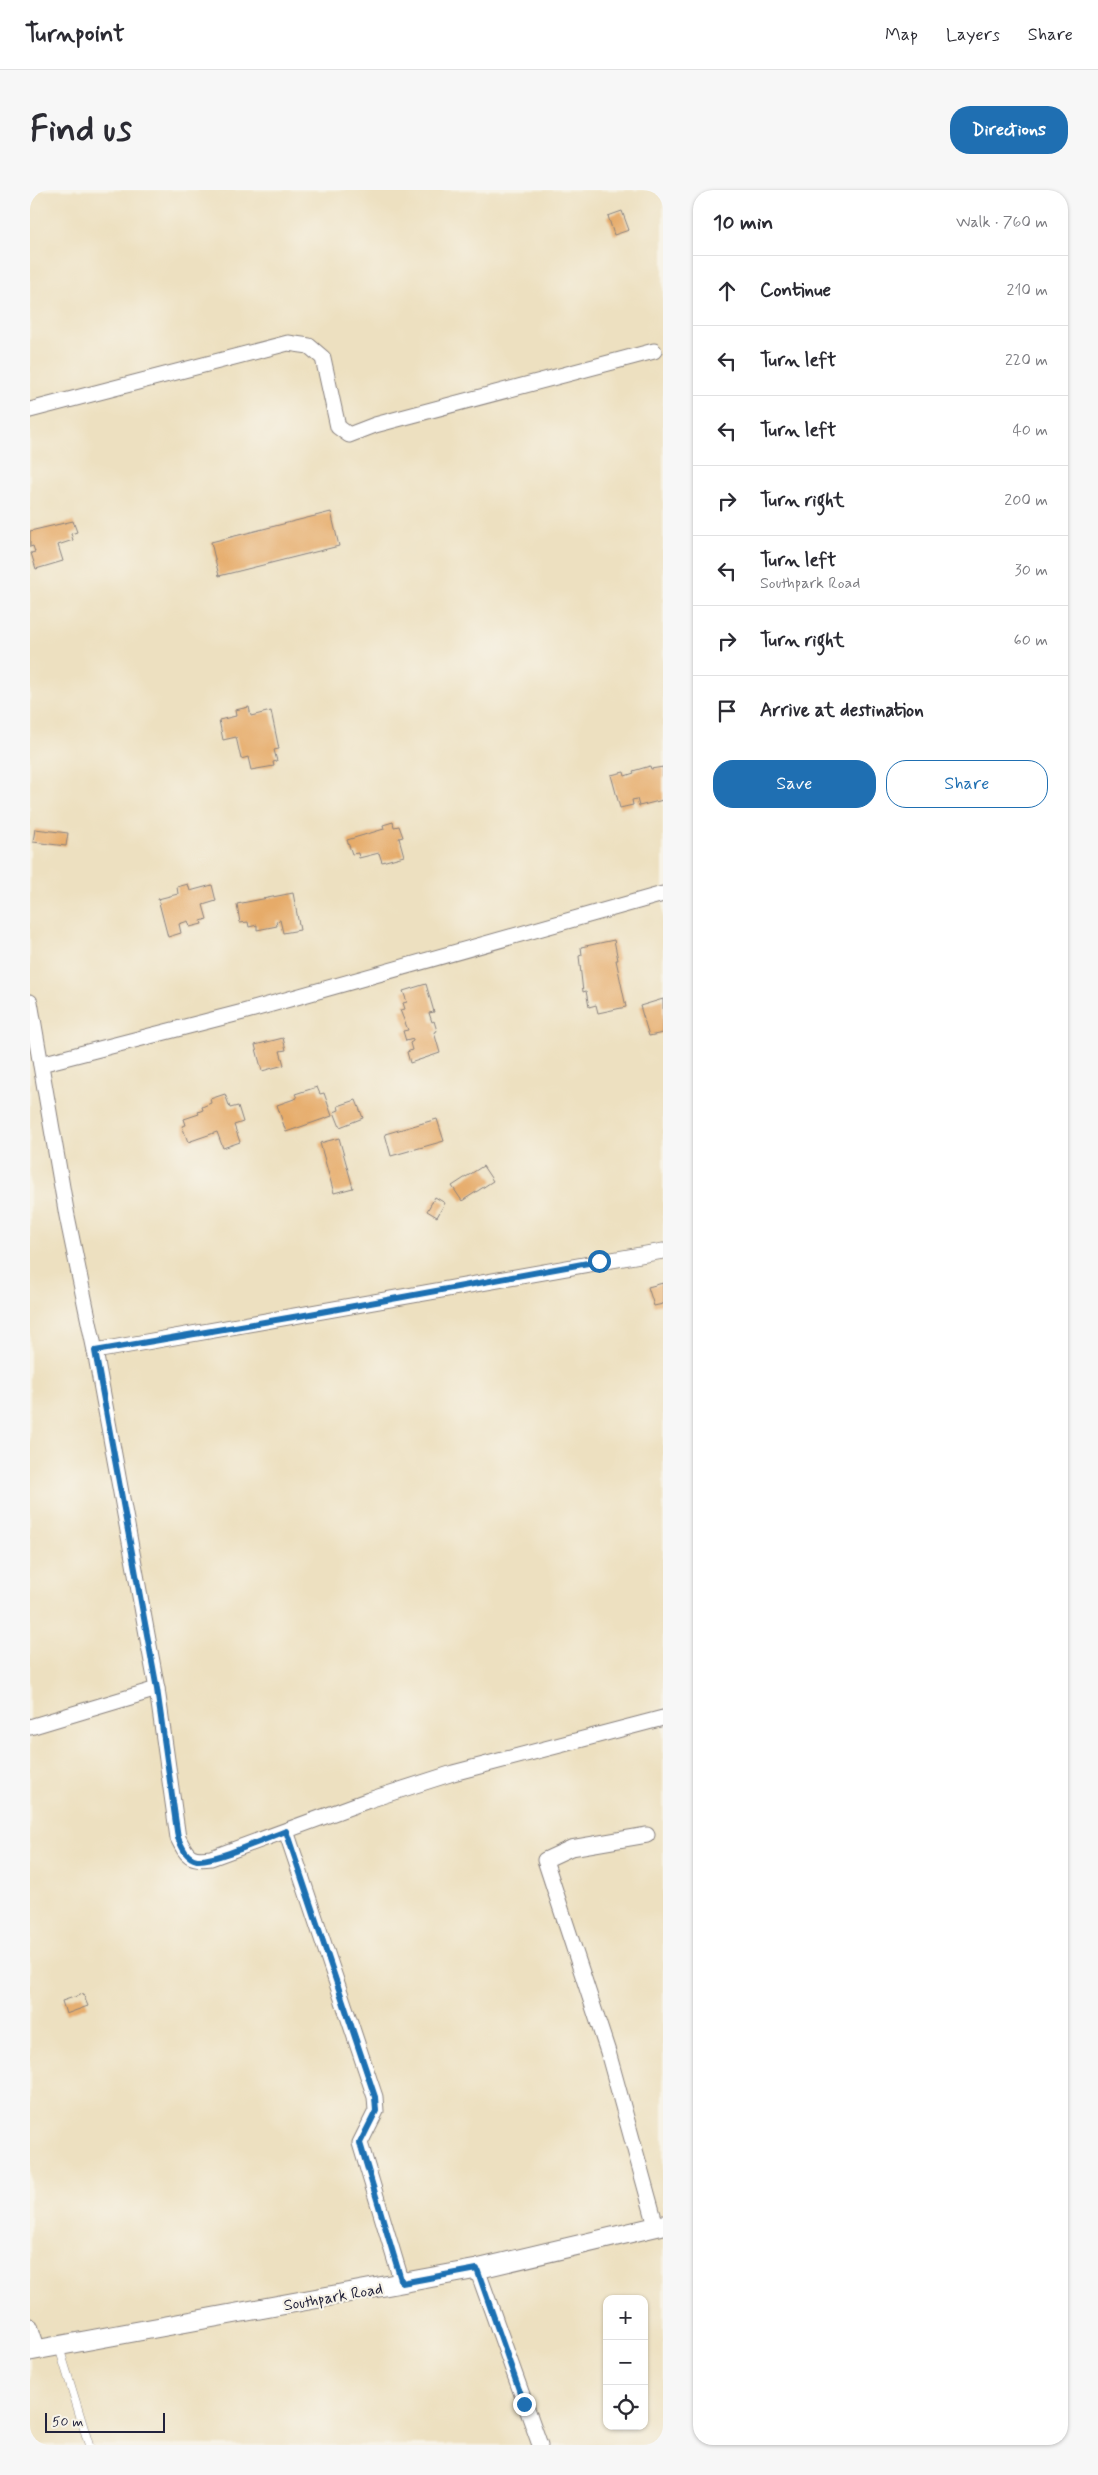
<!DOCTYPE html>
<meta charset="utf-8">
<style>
:root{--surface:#fff;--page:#f7f7f7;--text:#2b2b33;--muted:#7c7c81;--line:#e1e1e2;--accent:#1f6fb2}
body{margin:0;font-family:Mynerve,sans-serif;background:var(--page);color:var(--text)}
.controls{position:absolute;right:15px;bottom:15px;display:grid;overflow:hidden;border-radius:10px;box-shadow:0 1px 4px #0004}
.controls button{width:45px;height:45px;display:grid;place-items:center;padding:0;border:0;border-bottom:1px solid var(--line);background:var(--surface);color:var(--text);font:25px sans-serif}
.scale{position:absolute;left:15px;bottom:12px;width:120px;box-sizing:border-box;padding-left:5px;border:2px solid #22223b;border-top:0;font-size:14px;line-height:18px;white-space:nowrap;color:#22223b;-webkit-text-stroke:4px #f7f3e8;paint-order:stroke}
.stop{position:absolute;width:15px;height:15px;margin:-11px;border:4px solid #1f6fb2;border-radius:50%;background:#fff}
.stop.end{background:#1f6fb2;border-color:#fff;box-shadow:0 1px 5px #0008}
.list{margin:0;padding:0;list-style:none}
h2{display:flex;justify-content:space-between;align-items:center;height:65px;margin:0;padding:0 20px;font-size:21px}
h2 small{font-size:16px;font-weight:400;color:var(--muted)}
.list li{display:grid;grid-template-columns:32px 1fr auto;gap:15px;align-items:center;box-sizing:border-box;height:70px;padding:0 20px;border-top:1px solid var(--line)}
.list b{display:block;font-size:19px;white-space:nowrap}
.list p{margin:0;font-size:16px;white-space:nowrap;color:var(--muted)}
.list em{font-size:16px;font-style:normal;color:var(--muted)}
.actions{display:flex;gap:10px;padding:15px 20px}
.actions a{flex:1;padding:11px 0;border:1px solid var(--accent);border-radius:20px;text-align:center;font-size:18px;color:var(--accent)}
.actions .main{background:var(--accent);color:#fff}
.icon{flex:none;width:28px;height:28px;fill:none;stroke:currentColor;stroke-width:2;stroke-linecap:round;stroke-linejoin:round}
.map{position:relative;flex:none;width:633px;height:2255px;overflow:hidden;border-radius:20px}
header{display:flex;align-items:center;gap:30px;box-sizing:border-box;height:70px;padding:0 25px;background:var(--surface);border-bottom:1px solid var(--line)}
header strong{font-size:24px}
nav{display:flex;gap:28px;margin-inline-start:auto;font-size:18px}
.intro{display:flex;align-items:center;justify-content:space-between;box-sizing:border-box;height:120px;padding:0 30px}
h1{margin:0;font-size:35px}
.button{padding:12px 22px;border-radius:20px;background:var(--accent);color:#fff;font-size:18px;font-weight:700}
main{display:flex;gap:30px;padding:0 30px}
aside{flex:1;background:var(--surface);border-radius:20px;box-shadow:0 1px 4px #0004}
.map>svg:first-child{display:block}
.building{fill:#e6ab69}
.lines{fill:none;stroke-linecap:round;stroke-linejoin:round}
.service-casing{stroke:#88817e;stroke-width:9}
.minor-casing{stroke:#88817e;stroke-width:17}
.tertiary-casing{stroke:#88817e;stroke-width:21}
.service{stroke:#fff;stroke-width:8}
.minor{stroke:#fff;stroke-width:15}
.tertiary{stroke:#fff;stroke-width:19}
.route{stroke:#1f6fb2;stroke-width:6}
.labels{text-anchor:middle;stroke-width:4.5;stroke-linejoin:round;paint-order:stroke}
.street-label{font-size:16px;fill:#22223b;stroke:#f7f3e8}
</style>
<header>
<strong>Turnpoint</strong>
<nav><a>Map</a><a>Layers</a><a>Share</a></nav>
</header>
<div class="intro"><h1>Find us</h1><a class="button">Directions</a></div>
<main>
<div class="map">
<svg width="633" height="2255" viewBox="0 0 633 2255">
<rect width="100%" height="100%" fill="#f7f3e8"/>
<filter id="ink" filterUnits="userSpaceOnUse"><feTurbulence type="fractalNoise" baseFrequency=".02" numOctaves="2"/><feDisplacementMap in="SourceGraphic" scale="10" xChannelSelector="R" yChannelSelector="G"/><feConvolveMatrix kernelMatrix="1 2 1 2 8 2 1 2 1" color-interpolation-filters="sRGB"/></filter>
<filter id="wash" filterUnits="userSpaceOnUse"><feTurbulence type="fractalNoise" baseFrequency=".0096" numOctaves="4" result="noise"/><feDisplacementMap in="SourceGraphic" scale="20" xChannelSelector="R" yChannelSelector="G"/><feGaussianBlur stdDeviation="1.12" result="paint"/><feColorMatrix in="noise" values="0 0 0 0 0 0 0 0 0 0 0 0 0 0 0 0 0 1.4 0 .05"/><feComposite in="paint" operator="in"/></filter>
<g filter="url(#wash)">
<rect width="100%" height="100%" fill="#ede0c0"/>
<g id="blocks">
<g class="building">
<polygon points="592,21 599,40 584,45 578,26"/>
<polygon points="301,322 309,356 189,386 181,352"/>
<polygon points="43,331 47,342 41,344 43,350 28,355 33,371 6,379 1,363 5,362 3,356 0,357 0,341"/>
<polygon points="219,517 221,526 241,521 249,559 244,560 247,571 243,572 244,576 221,580 218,567 211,569 206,547 193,550 189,530 206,526 205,520"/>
<polygon points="620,576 621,579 633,577 633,610 609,616 607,609 602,610 603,615 590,618 581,585 594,582 595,586 604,583 603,581"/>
<polygon points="363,632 364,637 369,636 373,647 369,648 374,666 352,672 349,663 329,668 328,663 322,664 317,650 354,639 353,635"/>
<polygon points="5,639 38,643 36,656 3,652"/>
<polygon points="158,694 160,701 182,695 186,711 173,715 177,729 171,731 172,734 160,737 158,731 149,734 151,743 138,747 128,709 148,704 147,697"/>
<polygon points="263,703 270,740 253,743 250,730 246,731 247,736 227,740 227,735 219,737 218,732 210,733 207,714"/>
<polygon points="584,750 588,770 586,770 596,817 568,823 566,815 559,817 556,801 553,802 549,766 552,765 551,757"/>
<polygon points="396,794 404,822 399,823 402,832 404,831 407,841 404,842 410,863 380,873 377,862 382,860 380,853 383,851 383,849 376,851 373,841 378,840 370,820 375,819 373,813 377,812 373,801"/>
<polygon points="633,809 633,843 619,846 610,816"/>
<polygon points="253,848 256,860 250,861 254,875 232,881 225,855"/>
<polygon points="287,897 290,904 294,903 302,926 256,942 247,915 267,908 265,904"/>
<polygon points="195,904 200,918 208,916 213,932 204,935 210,952 193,958 187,942 158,952 152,936 156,935 154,929 169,924 168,922 173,920 172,917 181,913 180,909"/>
<polygon points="326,910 333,928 310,937 304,922 309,920 308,916"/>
<polygon points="407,929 414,951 361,966 355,944"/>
<polygon points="309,948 323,998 304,1003 290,953"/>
<polygon points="453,976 463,991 432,1011 422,996"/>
<polygon points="405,1007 415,1013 407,1027 397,1021"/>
<polygon points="633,1093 633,1114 624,1116 618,1097"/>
<polygon points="53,1804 58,1816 36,1824 32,1811"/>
</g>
</g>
</g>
<g filter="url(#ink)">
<use href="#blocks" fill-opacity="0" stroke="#88817e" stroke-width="1"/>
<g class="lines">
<g class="service-casing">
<polyline id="service" points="29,2157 59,2255"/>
</g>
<g class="minor-casing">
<g id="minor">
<polyline points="0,220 258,153 279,156 293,168 308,237 319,245 345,235 624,161"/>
<polyline points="0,812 37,1026 65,1161 633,1061"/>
<polyline points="11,874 213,822 633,704"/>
<polyline points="65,1161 127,1499"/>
<path d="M0 1537 127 1499 148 1648C157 1666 160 1671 181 1668L339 1610 423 1583 633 1528"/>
<polyline points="256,1641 345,1907 346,1921 330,1953 372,2093"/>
<polyline points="617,1645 541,1658 515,1670 578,1862 626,2036"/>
<polyline points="447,2079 510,2255"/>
<polyline points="0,2136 8,2160"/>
</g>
</g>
<g class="tertiary-casing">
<polyline id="tertiary" points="0,2161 447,2079 633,2035"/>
</g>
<use href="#service" class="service"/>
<use href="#minor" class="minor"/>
<use href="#tertiary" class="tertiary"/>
</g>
</g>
<g class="lines" filter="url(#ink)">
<path class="route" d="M494 2214 447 2079 372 2093 330 1953 346 1921 345 1907 256 1641C237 1648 184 1672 167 1670 156 1668 152 1657 148 1648L127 1499 65 1161 275 1125 569 1071"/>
</g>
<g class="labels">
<g class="street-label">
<text transform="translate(303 2106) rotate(-10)" y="6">Southpark Road</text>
</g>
</g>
</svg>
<div class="controls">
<button>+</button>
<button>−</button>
<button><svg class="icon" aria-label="locate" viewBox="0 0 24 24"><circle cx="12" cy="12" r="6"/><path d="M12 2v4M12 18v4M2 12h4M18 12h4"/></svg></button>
</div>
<div class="scale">50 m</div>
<div class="stop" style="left:569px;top:1071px"></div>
<div class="stop end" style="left:494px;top:2214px"></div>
</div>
<aside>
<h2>10 min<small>Walk · 760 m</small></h2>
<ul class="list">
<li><svg class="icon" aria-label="ahead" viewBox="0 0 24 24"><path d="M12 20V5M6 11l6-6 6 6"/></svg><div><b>Continue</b></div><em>210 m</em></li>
<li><svg class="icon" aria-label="left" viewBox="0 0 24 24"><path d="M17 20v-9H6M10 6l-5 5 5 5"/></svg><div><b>Turn left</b></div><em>220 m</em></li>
<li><svg class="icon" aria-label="left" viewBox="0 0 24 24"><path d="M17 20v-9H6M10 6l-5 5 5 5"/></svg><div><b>Turn left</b></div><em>40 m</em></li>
<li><svg class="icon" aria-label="right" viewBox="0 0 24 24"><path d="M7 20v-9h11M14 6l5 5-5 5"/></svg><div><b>Turn right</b></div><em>200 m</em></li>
<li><svg class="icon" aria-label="left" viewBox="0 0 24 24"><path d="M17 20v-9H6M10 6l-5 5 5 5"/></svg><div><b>Turn left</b><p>Southpark Road</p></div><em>30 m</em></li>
<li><svg class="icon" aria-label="right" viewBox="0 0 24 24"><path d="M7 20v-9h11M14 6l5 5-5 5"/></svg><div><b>Turn right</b></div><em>60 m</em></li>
<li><svg class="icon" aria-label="arrive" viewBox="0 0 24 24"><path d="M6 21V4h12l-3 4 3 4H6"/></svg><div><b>Arrive at destination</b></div></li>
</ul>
<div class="actions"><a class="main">Save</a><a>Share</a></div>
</aside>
</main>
